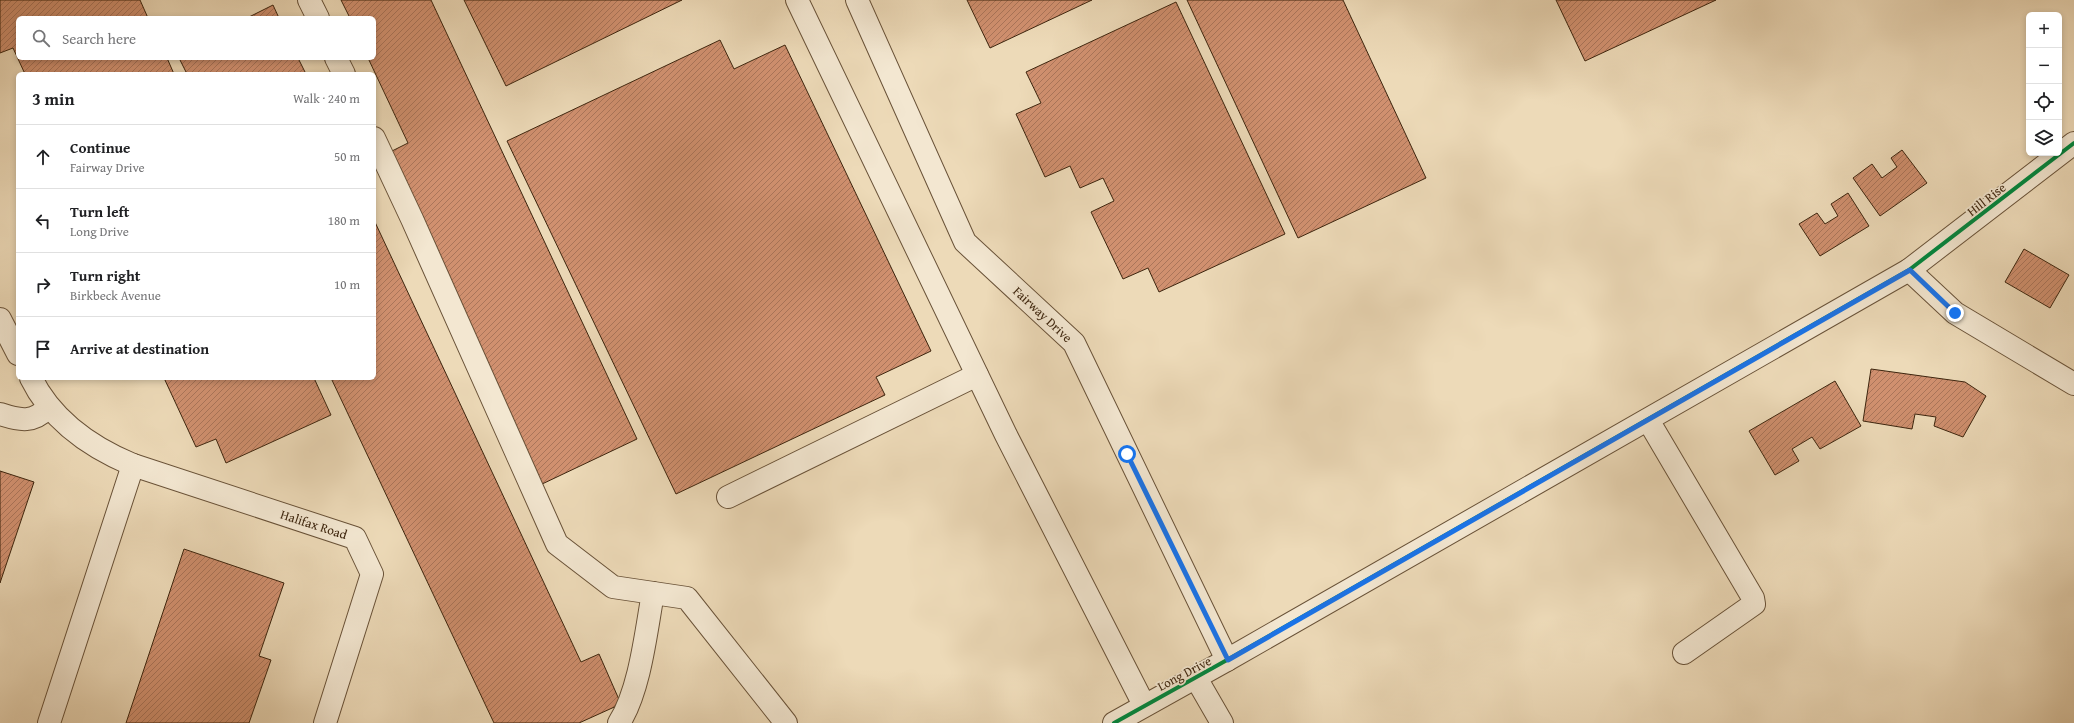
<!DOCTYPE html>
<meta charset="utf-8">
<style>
:root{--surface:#fff;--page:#f2f2f2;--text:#202124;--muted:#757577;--line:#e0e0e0}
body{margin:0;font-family:"Gentium Book Plus",serif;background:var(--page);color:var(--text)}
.controls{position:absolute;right:12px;top:12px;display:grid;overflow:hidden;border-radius:6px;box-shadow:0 2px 6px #0003}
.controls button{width:36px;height:36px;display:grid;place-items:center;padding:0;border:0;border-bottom:1px solid var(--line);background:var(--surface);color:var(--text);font:20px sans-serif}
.stop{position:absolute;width:12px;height:12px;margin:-9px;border:3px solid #1a73e8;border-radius:50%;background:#fff}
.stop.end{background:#1a73e8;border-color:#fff;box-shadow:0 1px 4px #0008}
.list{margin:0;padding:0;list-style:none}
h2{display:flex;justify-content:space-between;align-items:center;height:52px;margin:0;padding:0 16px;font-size:17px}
h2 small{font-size:13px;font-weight:400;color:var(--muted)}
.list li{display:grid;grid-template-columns:26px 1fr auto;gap:12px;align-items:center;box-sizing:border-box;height:64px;padding:0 16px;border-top:1px solid var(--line)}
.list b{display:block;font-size:15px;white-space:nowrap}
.list p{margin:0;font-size:13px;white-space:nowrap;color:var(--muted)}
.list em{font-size:13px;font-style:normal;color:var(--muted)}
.icon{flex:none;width:22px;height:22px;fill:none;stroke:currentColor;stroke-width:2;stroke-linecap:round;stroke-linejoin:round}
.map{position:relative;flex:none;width:2074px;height:723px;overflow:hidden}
.search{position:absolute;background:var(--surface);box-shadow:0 2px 6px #0003;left:16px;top:16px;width:360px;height:44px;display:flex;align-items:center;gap:10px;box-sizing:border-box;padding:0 14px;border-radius:6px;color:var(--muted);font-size:15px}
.panel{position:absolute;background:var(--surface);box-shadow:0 2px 6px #0003;left:16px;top:72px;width:360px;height:308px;border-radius:6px}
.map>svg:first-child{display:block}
.building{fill:url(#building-hatch);stroke:#3d250e}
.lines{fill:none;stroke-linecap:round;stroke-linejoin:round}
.minor-casing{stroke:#695238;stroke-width:24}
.minor{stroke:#f3e7d1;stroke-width:22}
.cycleway-casing{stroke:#f3e7d1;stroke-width:6}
.cycleway{stroke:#00873e;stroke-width:4}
.route{stroke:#1a73e8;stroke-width:5}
.labels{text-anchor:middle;stroke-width:3.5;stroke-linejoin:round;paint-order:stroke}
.street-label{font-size:13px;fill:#3d250e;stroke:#f3e7d1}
</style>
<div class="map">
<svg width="2074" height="723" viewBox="0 0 2074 723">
<defs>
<pattern id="building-hatch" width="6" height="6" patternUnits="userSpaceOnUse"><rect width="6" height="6" fill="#d0906f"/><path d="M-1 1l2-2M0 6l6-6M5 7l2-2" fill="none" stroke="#aa755a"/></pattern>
</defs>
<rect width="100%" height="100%" fill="#eddab8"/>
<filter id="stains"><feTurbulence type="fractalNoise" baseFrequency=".005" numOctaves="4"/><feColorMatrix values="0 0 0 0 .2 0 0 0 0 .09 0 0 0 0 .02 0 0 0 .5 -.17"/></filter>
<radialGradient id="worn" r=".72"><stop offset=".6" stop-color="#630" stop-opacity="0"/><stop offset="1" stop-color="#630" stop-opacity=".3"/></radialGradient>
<g class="building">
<polygon points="0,0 140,0 148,18 18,18 18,58 167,58 174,74 25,74 13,48 0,53"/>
<polygon points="341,0 431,0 637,439 540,485 384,155 408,143 368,58 374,58 374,18 350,18"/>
<polygon points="464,0 682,0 506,86"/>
<polygon points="967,0 1092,0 990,48"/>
<polygon points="1187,0 1343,0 1426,178 1298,238"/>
<polygon points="1556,0 1716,0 1585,61"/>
<polygon points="1176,2 1285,234 1159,292 1148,268 1123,279 1091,212 1114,201 1103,178 1080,188 1070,166 1045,177 1016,114 1041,103 1026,72"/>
<polygon points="273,5 279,18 247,18"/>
<polygon points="720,40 734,69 785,45 931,351 876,377 885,395 676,494 507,141"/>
<polygon points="179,58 298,58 306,74 187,74"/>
<polygon points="1902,150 1927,183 1880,216 1853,178 1872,164 1882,178 1897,167 1891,158"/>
<polygon points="1848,193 1869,226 1820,256 1799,224 1817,213 1825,224 1838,216 1831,204"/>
<polygon points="374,220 581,662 599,654 621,704 579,723 494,723 331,378 374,378"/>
<polygon points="2024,249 2069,275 2050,308 2005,282"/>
<polygon points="1871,369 1965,382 1986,396 1963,437 1934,426 1936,417 1915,414 1912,429 1863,421"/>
<polygon points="164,378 314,378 331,415 226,463 216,439 196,447"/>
<polygon points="1835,381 1861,426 1820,449 1812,437 1792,449 1799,461 1775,475 1749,431"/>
<polygon points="0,471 34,482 0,583"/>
<polygon points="184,549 284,583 259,656 271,660 249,723 126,723"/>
</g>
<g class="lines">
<g class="minor-casing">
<g id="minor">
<polyline points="309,0 318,18"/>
<polyline points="797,0 1006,435 1144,705"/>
<polyline points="857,0 965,242 1074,343 1227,660"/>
<polyline points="336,58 344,74"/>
<polyline points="374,138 412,219 557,544 613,587 687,598 786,723"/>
<polyline points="1909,270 1955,313 2074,384"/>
<polyline points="0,319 18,354"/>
<path d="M31 378C52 421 90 447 133 465L355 538 372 574 325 723"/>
<path d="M0 414C21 421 33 423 49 407"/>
<polyline points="1648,420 1753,598 1754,604 1684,653"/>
<polyline points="728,497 977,375"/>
<polyline points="1196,678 1222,723"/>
<polyline points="49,723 133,465"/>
<path d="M619 723C640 690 646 632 653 593"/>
<polyline points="1114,723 1227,660 1909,270 2074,143"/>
</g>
</g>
<use href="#minor" class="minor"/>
<g class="cycleway-casing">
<polyline id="cycleway" points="1114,723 1227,660 1909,270 2074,143"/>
</g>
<use href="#cycleway" class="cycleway"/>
</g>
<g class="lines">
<polyline class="route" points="1127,454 1228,660 1910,270 1955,313"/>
</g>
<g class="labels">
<g class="street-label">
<text transform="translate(1986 199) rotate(-38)" y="5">Hill Rise</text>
<text transform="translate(1043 314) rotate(43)" y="5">Fairway Drive</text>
<text transform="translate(314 524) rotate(18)" y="5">Halifax Road</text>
<text transform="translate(1184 673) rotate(-28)" y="5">Long Drive</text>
</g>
</g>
<rect width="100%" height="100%" filter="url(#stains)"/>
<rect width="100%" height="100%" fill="url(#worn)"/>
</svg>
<div class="controls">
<button>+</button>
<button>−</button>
<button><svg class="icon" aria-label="locate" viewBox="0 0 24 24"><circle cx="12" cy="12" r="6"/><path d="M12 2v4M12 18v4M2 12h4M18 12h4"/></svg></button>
<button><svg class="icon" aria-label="layers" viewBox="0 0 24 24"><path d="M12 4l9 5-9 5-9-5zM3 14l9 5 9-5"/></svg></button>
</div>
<div class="stop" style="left:1127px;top:454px"></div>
<div class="stop end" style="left:1955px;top:313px"></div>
<div class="search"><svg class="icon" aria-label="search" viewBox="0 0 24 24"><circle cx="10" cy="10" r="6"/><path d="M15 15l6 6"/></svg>Search here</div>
<section class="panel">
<h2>3 min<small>Walk · 240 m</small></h2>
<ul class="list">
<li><svg class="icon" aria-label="ahead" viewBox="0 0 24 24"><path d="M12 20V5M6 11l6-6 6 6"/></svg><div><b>Continue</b><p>Fairway Drive</p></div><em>50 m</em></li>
<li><svg class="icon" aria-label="left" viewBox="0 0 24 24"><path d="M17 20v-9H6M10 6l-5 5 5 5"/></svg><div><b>Turn left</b><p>Long Drive</p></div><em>180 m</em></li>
<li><svg class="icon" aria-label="right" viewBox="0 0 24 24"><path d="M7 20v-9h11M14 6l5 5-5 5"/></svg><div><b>Turn right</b><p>Birkbeck Avenue</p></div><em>10 m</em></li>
<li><svg class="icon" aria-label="arrive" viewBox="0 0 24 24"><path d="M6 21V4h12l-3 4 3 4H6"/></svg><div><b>Arrive at destination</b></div></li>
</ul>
</section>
</div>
